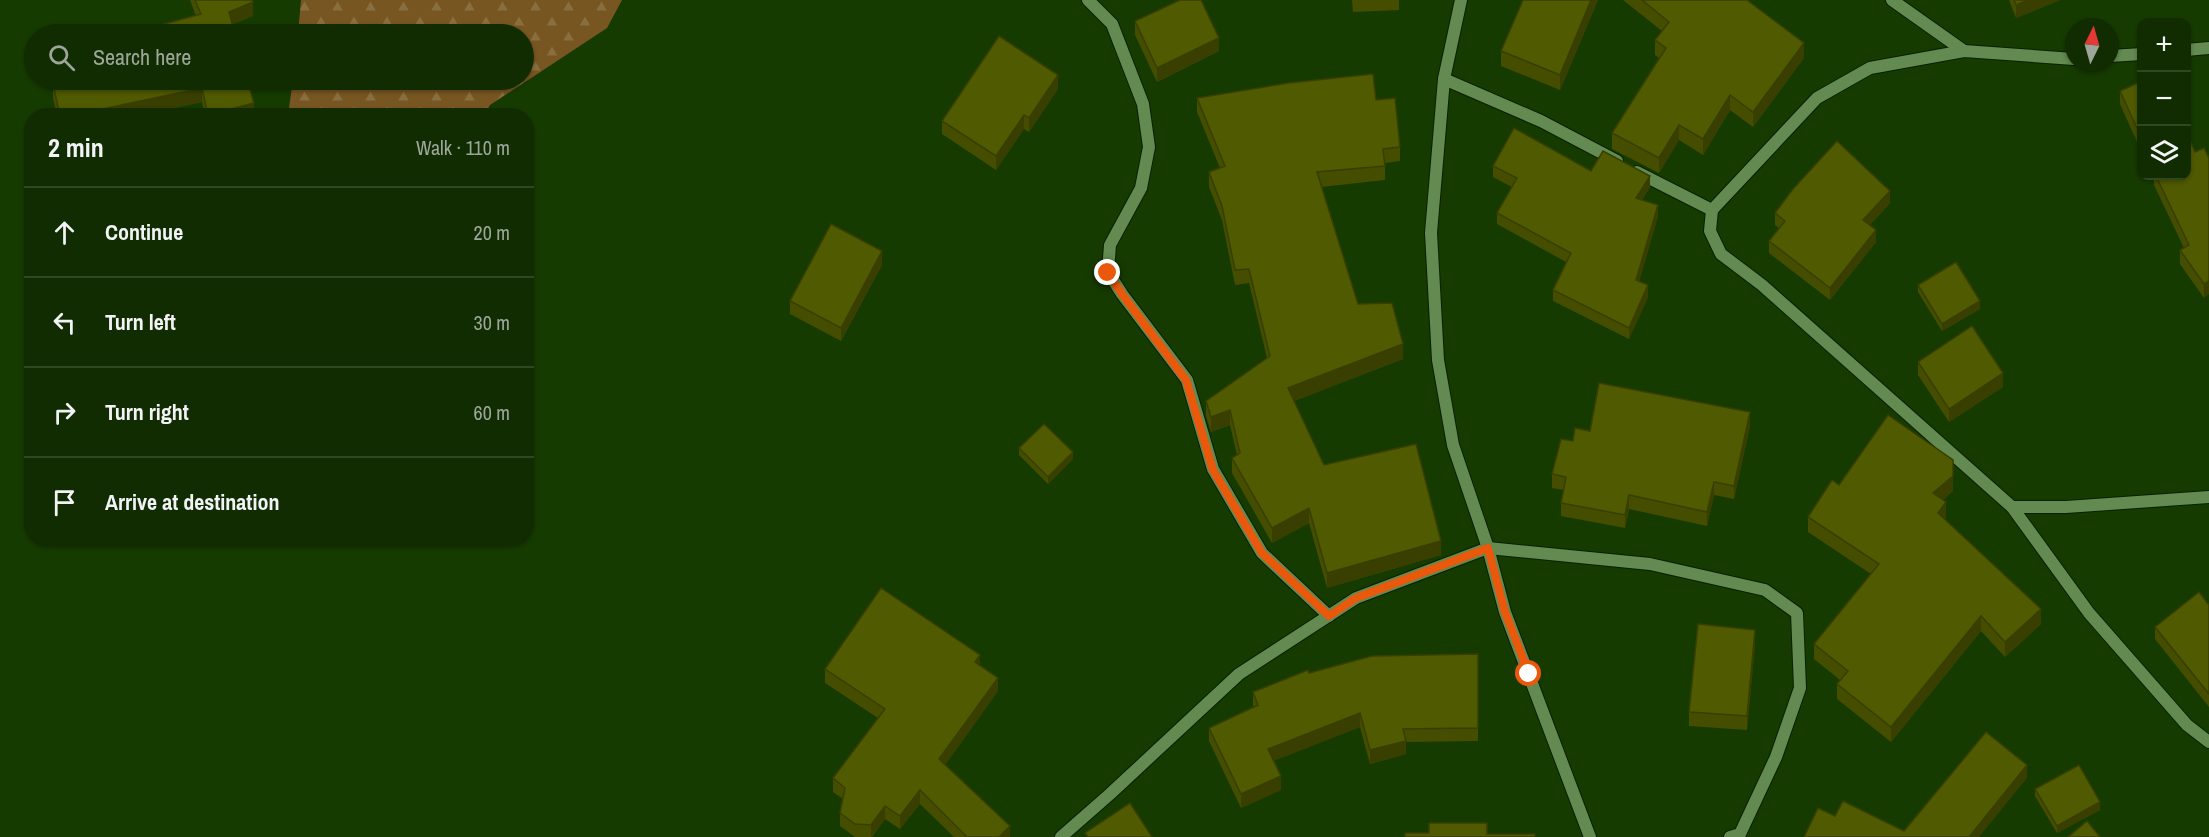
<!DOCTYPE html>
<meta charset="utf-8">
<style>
:root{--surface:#102c00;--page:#1e380f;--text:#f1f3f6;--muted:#9ca799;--line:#304822}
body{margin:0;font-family:"Archivo Narrow",sans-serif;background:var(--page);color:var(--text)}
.controls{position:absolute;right:18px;top:18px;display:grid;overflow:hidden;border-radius:12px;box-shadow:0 2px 4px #0004}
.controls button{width:54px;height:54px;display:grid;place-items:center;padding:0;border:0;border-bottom:2px solid var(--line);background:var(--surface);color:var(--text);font:30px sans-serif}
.compass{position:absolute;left:2065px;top:18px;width:54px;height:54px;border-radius:50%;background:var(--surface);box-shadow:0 2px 4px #0004;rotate:5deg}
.stop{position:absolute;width:18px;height:18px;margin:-14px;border:4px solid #ea580c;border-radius:50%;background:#fff}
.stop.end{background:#ea580c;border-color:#fff;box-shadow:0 2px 6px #0008}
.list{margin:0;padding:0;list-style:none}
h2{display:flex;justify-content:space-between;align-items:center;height:78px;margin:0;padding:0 24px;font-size:26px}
h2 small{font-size:20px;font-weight:400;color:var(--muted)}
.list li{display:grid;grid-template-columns:39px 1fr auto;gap:18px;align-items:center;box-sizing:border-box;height:90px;padding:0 24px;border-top:2px solid var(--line)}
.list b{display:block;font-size:22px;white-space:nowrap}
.list em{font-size:20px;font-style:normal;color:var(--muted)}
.icon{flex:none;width:33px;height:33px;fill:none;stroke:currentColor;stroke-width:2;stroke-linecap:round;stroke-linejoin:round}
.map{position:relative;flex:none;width:2209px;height:837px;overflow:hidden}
.search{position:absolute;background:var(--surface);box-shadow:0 2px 4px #0004;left:24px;top:24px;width:510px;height:66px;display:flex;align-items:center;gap:15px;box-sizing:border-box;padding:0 21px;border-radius:33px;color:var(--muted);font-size:22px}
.panel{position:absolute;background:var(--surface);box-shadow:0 2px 4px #0004;left:24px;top:108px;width:510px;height:438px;border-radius:24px}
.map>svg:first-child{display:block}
.forest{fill:url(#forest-firs)}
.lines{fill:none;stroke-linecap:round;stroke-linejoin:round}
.minor-casing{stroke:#0b1f03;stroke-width:14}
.minor{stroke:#628a51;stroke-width:12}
.wall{fill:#454d01}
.shaded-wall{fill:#383f01}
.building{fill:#505a01;stroke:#383f01;stroke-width:1.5}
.route{stroke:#ea580c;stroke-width:8}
</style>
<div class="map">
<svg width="2209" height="837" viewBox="0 0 2209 837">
<defs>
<pattern id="forest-firs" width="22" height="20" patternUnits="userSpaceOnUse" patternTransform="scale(1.5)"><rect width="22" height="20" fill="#775621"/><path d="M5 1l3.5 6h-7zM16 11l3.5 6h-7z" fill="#896e40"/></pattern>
</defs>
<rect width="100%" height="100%" fill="#163b00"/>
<polygon class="forest" points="301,0 622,0 607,28 490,105 484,115 288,115 293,80 524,80 524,34 298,34"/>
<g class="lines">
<g class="minor-casing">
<g id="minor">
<polyline points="1088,0 1112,24 1143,104 1149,147 1141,188 1110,245 1108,272 1122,294 1187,380 1213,469 1262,553 1329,616"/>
<polyline points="1461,0 1444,79 1431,233 1438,360 1453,445 1488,548 1505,612 1590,837"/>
<polyline points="1892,0 1964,51"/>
<polyline points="2186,50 2209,48"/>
<polyline points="2110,56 2142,54"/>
<polyline points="1444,79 1541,121 1617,161"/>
<polyline points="1637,172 1712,210 1817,98 1870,68 1964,51 2074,59"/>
<polyline points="1712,210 1710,231 1721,254 1762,285 2012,507 2089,613 2187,725 2209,742"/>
<polyline points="2012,507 2066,507 2209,497"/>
<polyline points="1061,837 1110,794 1239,674 1356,598 1488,548 1650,564 1765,590 1797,613 1800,688 1776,757 1740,834 1730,837"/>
</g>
</g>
<use href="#minor" class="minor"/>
</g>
<g class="wall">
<polygon points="190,0 252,0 253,16 232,24 235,34 164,34 164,24 196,16"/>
<polygon points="1352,0 1399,0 1399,10 1353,12"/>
<polygon points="1598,0 1560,90 1501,66 1501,51"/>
<polygon points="1623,0 1747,0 1804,58 1753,127 1730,110 1703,155 1679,140 1659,173 1612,149 1612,133 1659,58 1655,55 1655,40 1662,31"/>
<polygon points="2009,0 2060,0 2016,18"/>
<polygon points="1135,21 1219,51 1157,82 1135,35"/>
<polygon points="247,80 254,116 205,116 202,102 136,116 57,116 53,98 53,84"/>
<polygon points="2142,81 2142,153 2120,104 2120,91"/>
<polygon points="1058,89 1029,132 1024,129 996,170 942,134 942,121"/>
<polygon points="1197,98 1376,100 1400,147 1400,161 1385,163 1385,180 1321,187 1358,304 1403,359 1294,401 1324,465 1441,555 1327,588 1309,523 1272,543 1232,473 1232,458 1237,455 1230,425 1211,432 1206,416 1206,401 1267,358 1249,283 1235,285 1222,220 1209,187 1209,172 1220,168 1197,112"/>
<polygon points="2204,148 2204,298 2180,264 2180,250 2184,248 2154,185 2154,180 2152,176 2187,176 2195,152"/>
<polygon points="1493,166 1591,171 1650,187 1642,200 1658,216 1639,282 1648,297 1629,339 1553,301 1553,290 1566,262 1497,224 1497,213 1512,187 1493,177"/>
<polygon points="1890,203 1870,225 1876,242 1830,300 1769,253 1769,241 1779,228 1775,225 1775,213"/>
<polygon points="882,265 841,341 790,314 790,301"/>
<polygon points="1918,285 1980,309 1942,331 1918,292"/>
<polygon points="1918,362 2003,387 1949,422 1918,375"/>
<polygon points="1750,426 1734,499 1714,495 1707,526 1629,509 1625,528 1561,516 1561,503 1564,490 1552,488 1552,474 1573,441 1590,431"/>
<polygon points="1019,448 1073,459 1048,484 1019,455"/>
<polygon points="1839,485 1953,491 1943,500 1946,517 1945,519 2041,624 2005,657 1981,631 1891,742 1837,699 1837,684 1840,680 1814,659 1814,644 1871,574 1808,532 1808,517"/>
<polygon points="2209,605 2209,707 2155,639 2155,627"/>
<polygon points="1755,644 1747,730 1689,726 1689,712"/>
<polygon points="1478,654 1478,741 1406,742 1406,754 1370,764 1360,727 1273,761 1281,790 1241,808 1209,741 1209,728 1253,707 1253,692 1309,673"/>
<polygon points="980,665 998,691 945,765 1010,837 954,837 920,804 900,829 885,819 872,837 855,837 840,826 840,813 843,799 833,792 833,778 878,718 825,683 825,669"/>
<polygon points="2035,789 2100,810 2057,833 2035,796"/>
</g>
<g class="shaded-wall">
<polygon points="1591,0 1598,0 1560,90 1560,75"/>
<polygon points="2028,0 2060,0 2016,18 2016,5"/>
<polygon points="253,2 253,16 229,26 229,12"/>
<polygon points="1219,38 1219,51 1157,82 1157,68"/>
<polygon points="1804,43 1804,58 1753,127 1753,112"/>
<polygon points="1058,75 1058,89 1029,132 1029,118"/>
<polygon points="202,88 202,102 136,116 70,116"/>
<polygon points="1730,95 1730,110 1703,155 1703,139"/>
<polygon points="254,103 254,116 208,116 208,115"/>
<polygon points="1024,115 1024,129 996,170 996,156"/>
<polygon points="1679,125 1679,140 1659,173 1659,158"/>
<polygon points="1650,176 1650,187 1636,210 1636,198"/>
<polygon points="1890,191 1890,203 1863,232 1863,220"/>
<polygon points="1658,205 1658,216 1636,292 1636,280"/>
<polygon points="1876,230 1876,242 1830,300 1830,288"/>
<polygon points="882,251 882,265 841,341 841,328"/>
<polygon points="2209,281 2209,294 2204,298 2204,284"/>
<polygon points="1648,285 1648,297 1629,339 1629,328"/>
<polygon points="1980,301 1980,309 1942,331 1942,324"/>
<polygon points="1403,344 1403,359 1288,403 1288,388"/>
<polygon points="2003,373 2003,387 1949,422 1949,409"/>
<polygon points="1230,410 1230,425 1211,432 1211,417"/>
<polygon points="1750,412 1750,426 1734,499 1734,486"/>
<polygon points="1073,452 1073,459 1048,484 1048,477"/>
<polygon points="1953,476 1953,491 1933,508 1933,493"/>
<polygon points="1714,482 1714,495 1707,526 1707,512"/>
<polygon points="1629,495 1629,509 1625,528 1625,515"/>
<polygon points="1946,502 1946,517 1938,528 1938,513"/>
<polygon points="1309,508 1309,523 1272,543 1272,528"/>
<polygon points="1441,541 1441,555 1327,588 1327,573"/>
<polygon points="2041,609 2041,624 2005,657 2005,642"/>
<polygon points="1981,616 1981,631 1891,742 1891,727"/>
<polygon points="1755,630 1755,644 1747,730 1747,716"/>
<polygon points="980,655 980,668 975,662"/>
<polygon points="998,678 998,691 939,773 939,759"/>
<polygon points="1360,713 1360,727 1268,763 1268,749"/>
<polygon points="1406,741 1406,754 1370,764 1370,750"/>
<polygon points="2027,765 2027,778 1979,837 1969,837"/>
<polygon points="1281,776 1281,790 1241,808 1241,794"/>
<polygon points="920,790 920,804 900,829 900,816"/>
<polygon points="2100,802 2100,810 2057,833 2057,826"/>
<polygon points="885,806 885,819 871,837 871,825"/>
<polygon points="1010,826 1010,837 999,837"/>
</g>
<g class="building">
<polygon points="195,0 252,0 253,2 229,12 235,34 167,34 164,24 201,14"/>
<polygon points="1180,0 1201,0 1219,38 1157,68 1135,21"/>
<polygon points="1523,0 1591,0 1560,75 1501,51"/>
<polygon points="1642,0 1747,0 1804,43 1753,112 1730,95 1703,139 1679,125 1659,158 1612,133 1666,48 1655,40 1669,22"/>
<polygon points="2014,0 2028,0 2016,5"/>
<polygon points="999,36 1058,75 1029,118 1024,115 996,156 942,121"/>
<polygon points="1373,74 1376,100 1395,98 1400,147 1383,149 1385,166 1317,172 1358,304 1392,303 1403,344 1288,388 1324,465 1416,444 1441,541 1327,573 1309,508 1272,528 1232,458 1240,453 1230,410 1211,417 1206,401 1270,356 1249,269 1235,270 1222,206 1209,172 1225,166 1197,98 1288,83"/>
<polygon points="75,80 247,80 254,103 208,115 202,88 70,116 60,116 53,84"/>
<polygon points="2142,81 2142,139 2120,91"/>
<polygon points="1514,128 1591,171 1603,151 1650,176 1636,198 1658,205 1636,280 1648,285 1629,328 1553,290 1571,253 1497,213 1517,178 1493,166"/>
<polygon points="2187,133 2195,152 2204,148 2209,158 2209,281 2204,284 2180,250 2189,245 2156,176 2187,176"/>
<polygon points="1837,141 1890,191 1863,220 1876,230 1830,288 1769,241 1785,221 1775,213 1793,189"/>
<polygon points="831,224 882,251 841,328 790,301"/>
<polygon points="1956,262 1980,301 1942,324 1918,285"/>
<polygon points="1972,326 2003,373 1949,409 1918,362"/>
<polygon points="1599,383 1750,412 1734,486 1714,482 1707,512 1629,495 1625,515 1561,503 1566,477 1552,474 1561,439 1573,441 1575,428 1590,431"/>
<polygon points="1888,415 1953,460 1953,476 1933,493 1946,502 1938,513 2041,609 2005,642 1981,616 1891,727 1837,684 1848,671 1814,644 1879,564 1808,517 1832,480 1839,485"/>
<polygon points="1044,424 1073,452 1048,477 1019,448"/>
<polygon points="881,588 980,655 975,662 998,678 939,759 1010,826 999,837 967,837 920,790 900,816 885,806 871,825 855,824 840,813 845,788 833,778 885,709 825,669"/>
<polygon points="2199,592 2209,605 2209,694 2155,627"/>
<polygon points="1698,624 1755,630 1747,716 1689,712"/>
<polygon points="1478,654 1478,728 1403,729 1406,741 1370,750 1360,713 1268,749 1281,776 1241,794 1209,728 1258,705 1253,692 1308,670 1309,673 1372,656"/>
<polygon points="1986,732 2027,765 1969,837 1804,837 1818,808 1835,816 1843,801 1904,831"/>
<polygon points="2079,765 2100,802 2057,826 2035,789"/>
<polygon points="1130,803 1152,837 1088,837 1085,833"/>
<polygon points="2087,821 2100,837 2068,837"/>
<polygon points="1429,823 1487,823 1487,834 1535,834 1535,837 1405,837 1405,833 1429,833"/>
</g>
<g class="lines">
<polyline class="route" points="1108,273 1122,294 1186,380 1213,470 1262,553 1329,616 1356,598 1488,548 1505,612 1529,674"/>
</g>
</svg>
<div class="controls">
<button>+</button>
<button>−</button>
<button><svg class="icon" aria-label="layers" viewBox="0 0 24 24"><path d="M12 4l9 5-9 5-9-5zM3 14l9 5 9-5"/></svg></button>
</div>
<svg class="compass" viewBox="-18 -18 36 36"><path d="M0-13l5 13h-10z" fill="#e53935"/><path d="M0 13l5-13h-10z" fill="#9ca799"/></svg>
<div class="stop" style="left:1529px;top:674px"></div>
<div class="stop end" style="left:1108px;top:273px"></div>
<div class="search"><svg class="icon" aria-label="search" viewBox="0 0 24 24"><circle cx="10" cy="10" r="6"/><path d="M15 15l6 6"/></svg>Search here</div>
<section class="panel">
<h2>2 min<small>Walk · 110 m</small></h2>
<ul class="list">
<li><svg class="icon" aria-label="ahead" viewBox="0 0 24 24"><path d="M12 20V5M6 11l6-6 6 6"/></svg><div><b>Continue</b></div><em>20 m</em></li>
<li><svg class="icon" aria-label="left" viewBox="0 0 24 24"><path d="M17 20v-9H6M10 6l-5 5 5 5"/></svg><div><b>Turn left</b></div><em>30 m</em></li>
<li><svg class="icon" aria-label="right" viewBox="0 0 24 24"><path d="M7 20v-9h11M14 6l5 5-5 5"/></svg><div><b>Turn right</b></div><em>60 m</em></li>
<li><svg class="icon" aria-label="arrive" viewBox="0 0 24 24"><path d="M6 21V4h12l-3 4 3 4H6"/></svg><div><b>Arrive at destination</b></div></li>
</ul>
</section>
</div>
